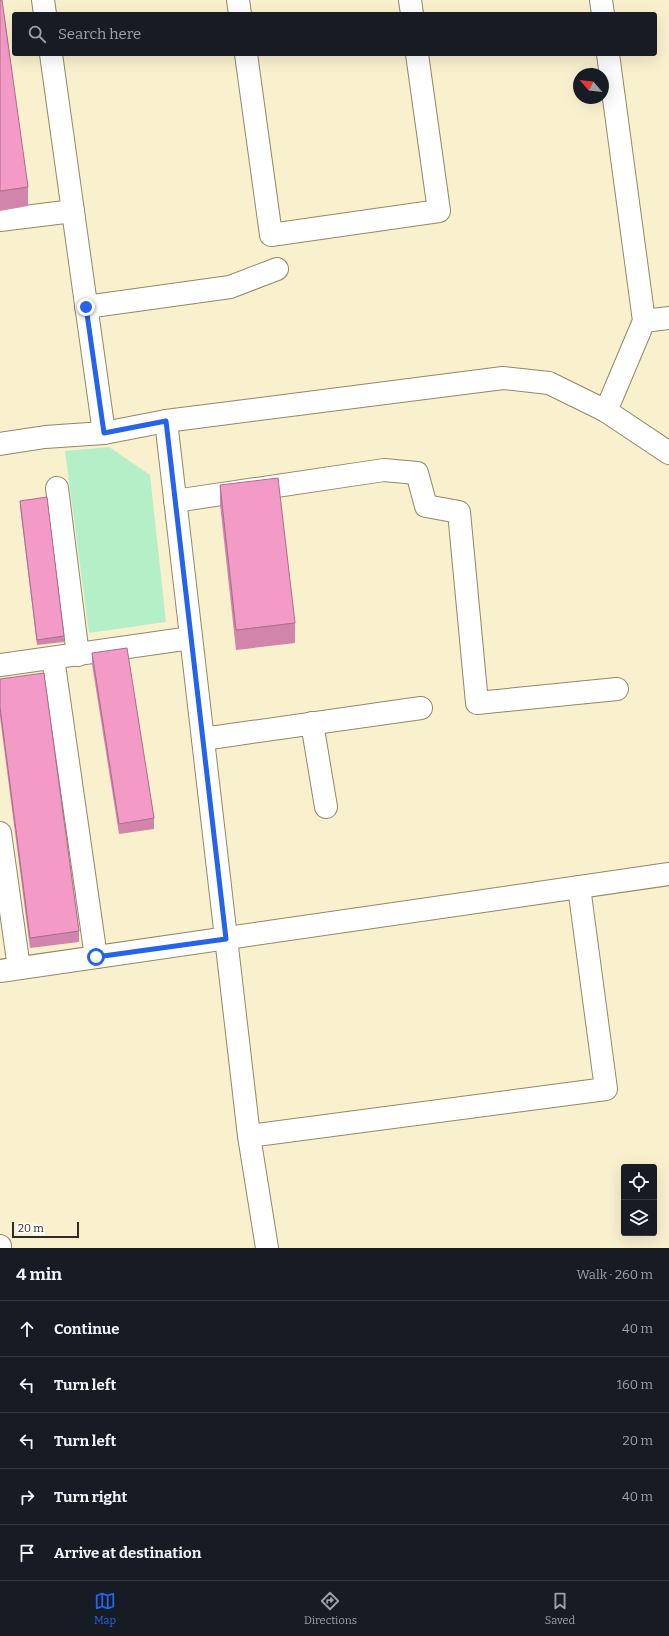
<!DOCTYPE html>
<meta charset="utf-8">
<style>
:root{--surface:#171b24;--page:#20242c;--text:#f1f3f6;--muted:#9ea1a6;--line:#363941;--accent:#2563eb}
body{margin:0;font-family:Bitter,serif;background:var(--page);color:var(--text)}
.controls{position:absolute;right:12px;bottom:12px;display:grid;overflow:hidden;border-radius:4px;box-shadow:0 4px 16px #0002}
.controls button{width:36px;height:36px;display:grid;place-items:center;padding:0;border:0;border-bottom:1px solid var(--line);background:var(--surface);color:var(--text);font:20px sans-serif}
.compass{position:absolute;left:573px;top:68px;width:36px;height:36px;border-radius:50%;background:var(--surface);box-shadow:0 4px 16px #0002;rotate:298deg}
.scale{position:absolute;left:12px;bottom:10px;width:67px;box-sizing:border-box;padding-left:4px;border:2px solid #302c1f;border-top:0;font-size:11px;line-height:14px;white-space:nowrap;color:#302c1f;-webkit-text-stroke:3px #fff;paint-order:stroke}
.stop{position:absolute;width:12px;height:12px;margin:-9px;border:3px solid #2563eb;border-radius:50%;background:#fff}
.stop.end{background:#2563eb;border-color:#fff;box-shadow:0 1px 4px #0008}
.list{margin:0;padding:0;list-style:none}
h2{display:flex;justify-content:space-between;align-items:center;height:52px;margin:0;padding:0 16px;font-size:17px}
h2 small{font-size:13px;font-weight:400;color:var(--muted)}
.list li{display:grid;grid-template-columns:26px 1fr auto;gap:12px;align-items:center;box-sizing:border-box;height:56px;padding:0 16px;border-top:1px solid var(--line)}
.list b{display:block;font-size:15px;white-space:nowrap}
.list em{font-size:13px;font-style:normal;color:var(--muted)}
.icon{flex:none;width:22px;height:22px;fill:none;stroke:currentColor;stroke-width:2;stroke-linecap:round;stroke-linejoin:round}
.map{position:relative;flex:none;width:669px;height:1248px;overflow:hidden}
.search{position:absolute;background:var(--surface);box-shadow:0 4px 16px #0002;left:12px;right:12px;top:12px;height:44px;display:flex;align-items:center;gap:10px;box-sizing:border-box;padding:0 14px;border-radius:4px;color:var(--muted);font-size:15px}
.sheet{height:332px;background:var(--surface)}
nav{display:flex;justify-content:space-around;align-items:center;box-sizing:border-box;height:56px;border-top:1px solid var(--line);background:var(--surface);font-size:11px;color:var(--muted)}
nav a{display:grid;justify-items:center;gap:2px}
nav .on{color:var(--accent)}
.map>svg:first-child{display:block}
.green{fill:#b5efc7}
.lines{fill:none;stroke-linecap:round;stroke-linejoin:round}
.minor-casing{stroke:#908868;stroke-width:24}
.tertiary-casing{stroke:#908868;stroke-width:24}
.minor{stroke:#fff;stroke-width:22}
.tertiary{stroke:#fff;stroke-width:22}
.wall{fill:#d185aa}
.building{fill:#f39bc6;stroke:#aa6c8b}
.route{stroke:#2563eb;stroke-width:5}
</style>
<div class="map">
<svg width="669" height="1248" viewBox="0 0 669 1248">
<rect width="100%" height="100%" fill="#f9f0ce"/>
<polygon class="green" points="109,447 150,475 166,622 89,633 65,451"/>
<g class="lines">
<g class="minor-casing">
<g id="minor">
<polyline points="43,0 45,14"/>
<polyline points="238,0 240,14"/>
<polyline points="410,0 412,14"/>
<polyline points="601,0 603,14"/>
<polyline points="51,54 104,433"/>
<polyline points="246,54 271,235 439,211 417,54"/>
<polyline points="0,220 73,211"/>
<polyline points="86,307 230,287 277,269"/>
<polyline points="644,321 669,318"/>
<polyline points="606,411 644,321 608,54"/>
<polyline points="166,421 249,1136 267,1248"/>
<polyline points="57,488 78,655"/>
<polyline points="175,501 384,470 417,473 426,506 459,512 477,703 617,689"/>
<polyline points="53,658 96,957"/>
<polyline points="0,665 191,638"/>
<polyline points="312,723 326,807"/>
<polyline points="203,739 421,708"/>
<polyline points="0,833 19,968"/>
<polyline points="0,971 669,874"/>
<polyline points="249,1136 606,1089 579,887"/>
<polyline points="0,1246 0,1248"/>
</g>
</g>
<g class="tertiary-casing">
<polyline id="tertiary" points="0,444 45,437 104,433 166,421 503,378 549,383 606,411 669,453"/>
</g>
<use href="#minor" class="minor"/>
<use href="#tertiary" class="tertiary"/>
</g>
<g class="wall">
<polygon points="0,0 28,187 28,206 0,211"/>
<polygon points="220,485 295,623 295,643 236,650 220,504"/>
<polygon points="20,501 64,636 64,642 37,645 20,506"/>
<polygon points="92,653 154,818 154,829 119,834 92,664"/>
<polygon points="0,679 79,931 79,942 30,948 0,717"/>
</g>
<g class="building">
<polygon points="0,0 2,0 28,187 0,191"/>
<polygon points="278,478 295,623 236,630 220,485"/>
<polygon points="47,497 64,636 37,640 20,501"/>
<polygon points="127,648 154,818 119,824 92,653"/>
<polygon points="44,673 79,931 30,938 0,707 0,679"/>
</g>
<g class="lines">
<polyline class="route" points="86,307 104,433 166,421 226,939 96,957"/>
</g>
</svg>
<div class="controls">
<button><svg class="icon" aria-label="locate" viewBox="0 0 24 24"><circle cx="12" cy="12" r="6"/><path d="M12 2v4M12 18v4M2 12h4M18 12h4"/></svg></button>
<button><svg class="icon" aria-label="layers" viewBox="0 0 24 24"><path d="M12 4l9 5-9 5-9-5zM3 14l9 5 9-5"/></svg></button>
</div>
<svg class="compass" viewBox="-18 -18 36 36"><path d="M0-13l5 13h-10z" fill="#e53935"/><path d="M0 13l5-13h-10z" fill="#9ea1a6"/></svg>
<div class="scale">20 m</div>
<div class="stop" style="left:96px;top:957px"></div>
<div class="stop end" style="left:86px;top:307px"></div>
<div class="search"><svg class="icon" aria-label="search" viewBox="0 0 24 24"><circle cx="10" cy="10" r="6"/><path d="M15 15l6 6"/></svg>Search here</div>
</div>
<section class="sheet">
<h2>4 min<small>Walk · 260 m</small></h2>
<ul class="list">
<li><svg class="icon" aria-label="ahead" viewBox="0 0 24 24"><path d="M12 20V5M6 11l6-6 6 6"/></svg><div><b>Continue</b></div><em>40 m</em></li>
<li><svg class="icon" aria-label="left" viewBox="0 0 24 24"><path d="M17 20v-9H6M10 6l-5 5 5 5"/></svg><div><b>Turn left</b></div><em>160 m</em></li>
<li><svg class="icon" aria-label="left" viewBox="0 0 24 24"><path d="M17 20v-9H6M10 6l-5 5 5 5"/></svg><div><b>Turn left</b></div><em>20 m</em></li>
<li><svg class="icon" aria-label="right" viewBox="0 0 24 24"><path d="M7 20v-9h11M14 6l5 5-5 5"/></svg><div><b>Turn right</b></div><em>40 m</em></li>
<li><svg class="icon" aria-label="arrive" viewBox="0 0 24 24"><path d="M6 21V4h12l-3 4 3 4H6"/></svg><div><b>Arrive at destination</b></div></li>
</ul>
</section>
<nav>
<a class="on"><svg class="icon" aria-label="map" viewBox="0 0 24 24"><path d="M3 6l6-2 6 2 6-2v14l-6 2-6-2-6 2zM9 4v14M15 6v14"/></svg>Map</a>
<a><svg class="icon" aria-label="directions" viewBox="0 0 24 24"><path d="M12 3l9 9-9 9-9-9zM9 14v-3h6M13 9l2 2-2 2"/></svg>Directions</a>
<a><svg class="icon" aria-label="saved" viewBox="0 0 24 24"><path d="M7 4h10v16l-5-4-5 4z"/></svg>Saved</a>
</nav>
